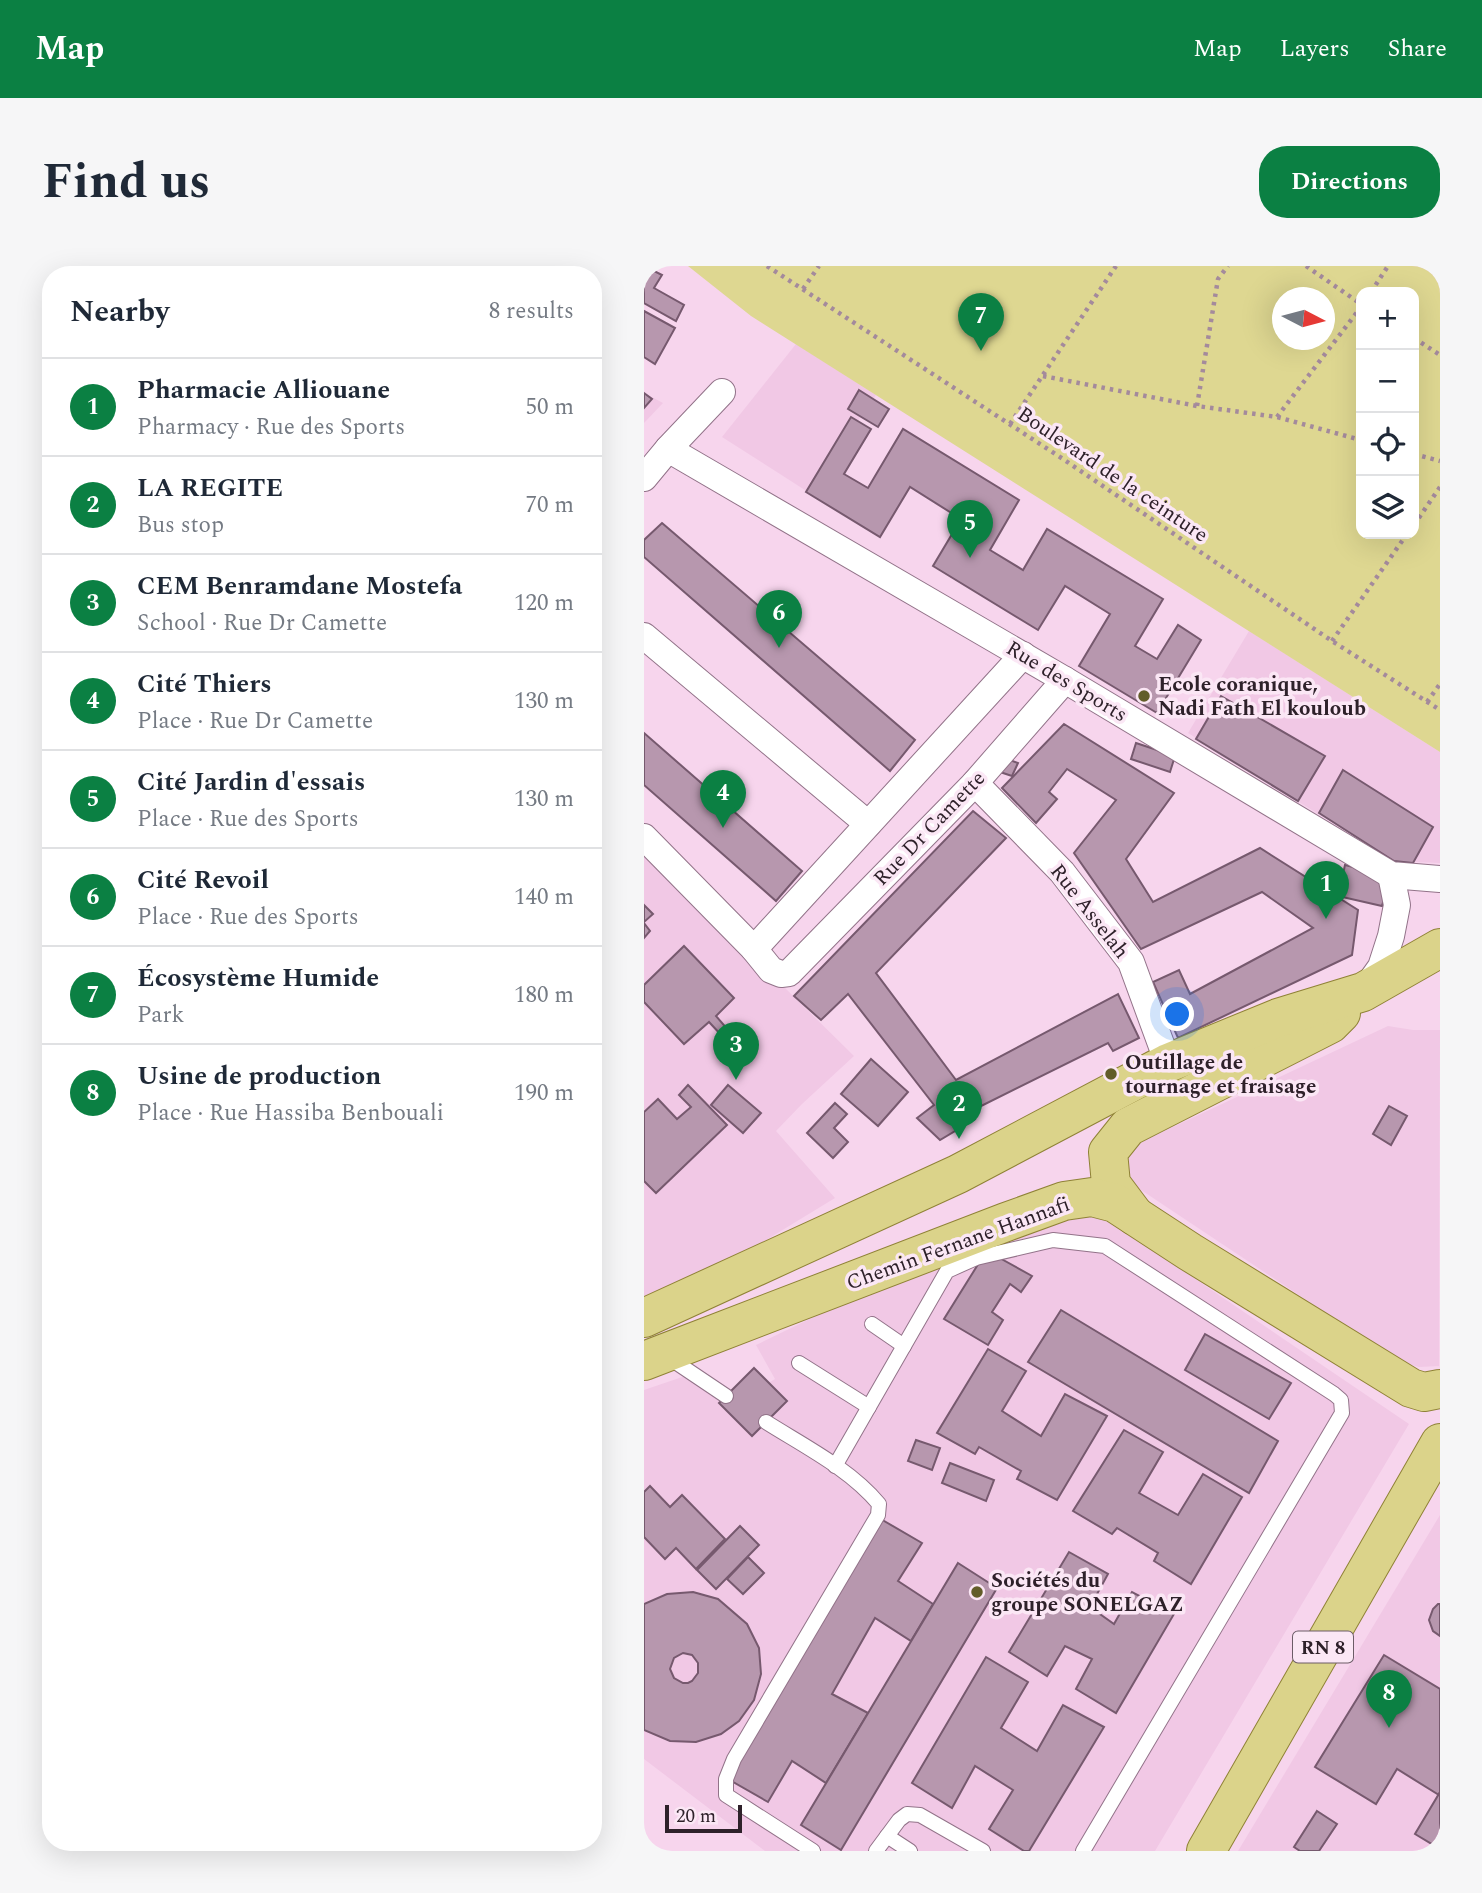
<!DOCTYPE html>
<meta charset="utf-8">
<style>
:root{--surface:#fff;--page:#f6f6f7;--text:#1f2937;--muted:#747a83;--line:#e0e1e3;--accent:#0b8043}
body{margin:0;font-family:Spectral,serif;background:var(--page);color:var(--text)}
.controls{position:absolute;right:21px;top:21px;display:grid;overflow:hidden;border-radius:14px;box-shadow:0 7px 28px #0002}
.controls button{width:63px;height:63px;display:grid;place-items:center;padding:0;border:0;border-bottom:2px solid var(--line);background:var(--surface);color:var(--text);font:35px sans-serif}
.compass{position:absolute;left:628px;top:21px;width:63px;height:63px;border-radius:50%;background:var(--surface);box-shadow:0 7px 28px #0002;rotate:96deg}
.scale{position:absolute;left:21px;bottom:18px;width:77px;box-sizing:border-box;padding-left:7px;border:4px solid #2e212a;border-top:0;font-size:19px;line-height:24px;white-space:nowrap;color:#2e212a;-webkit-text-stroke:5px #fbe7f5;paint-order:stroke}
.you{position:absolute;left:534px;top:749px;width:24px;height:24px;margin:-18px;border:5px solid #fff;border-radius:50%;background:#1a73e8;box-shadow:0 0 0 10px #1a73e833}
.badge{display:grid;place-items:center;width:46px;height:46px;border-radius:50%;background:var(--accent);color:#fff;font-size:23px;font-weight:700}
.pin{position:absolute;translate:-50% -58px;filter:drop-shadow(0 2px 4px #0008)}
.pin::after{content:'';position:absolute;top:37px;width:24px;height:21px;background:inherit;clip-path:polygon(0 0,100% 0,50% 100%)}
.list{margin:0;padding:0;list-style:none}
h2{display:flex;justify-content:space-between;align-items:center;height:91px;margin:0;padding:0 28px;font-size:30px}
h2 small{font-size:23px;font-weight:400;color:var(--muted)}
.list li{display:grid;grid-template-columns:46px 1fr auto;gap:21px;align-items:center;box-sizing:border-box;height:98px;padding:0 28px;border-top:2px solid var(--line)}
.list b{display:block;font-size:26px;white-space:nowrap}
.list p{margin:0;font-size:23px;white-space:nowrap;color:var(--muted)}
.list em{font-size:23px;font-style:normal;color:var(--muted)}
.icon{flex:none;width:38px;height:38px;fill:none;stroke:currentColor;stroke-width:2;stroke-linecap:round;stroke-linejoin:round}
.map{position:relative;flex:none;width:796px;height:1585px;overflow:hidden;border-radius:28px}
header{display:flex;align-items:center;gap:42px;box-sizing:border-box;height:98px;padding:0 35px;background:var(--accent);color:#fff}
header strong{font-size:33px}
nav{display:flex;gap:38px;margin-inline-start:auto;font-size:24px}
.intro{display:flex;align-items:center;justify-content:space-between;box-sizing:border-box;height:168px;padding:0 42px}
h1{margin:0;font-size:49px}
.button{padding:18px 32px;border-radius:28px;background:var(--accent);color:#fff;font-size:24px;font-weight:700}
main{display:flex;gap:42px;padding:0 42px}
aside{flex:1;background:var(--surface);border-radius:28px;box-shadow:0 7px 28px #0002}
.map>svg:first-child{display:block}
.built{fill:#f1c8e5}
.green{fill:#ded791;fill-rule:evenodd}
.building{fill:#b797ae;stroke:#76596e;stroke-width:2;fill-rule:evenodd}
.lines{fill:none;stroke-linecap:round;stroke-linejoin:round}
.service-casing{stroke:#927389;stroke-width:16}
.minor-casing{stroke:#927389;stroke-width:28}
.primary-casing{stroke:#8f8236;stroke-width:40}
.path{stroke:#a48a9c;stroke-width:4.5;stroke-dasharray:3.5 5;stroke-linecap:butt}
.service{stroke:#fff;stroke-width:14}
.minor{stroke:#fff;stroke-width:26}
.primary{stroke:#dbd38a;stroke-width:38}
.poi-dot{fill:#625d29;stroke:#fbe7f5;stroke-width:2.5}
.labels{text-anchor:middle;stroke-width:7;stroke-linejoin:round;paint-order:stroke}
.shield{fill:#fbe7f5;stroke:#6c5c67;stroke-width:2}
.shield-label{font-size:19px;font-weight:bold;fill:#2e212a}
.street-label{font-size:21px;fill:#2e212a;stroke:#fbe7f5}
.poi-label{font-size:21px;font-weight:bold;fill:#2e212a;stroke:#fbe7f5;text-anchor:start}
</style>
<header>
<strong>Map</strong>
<nav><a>Map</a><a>Layers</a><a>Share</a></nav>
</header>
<div class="intro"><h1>Find us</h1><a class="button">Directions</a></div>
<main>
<aside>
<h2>Nearby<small>8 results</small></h2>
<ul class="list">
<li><span class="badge">1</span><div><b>Pharmacie Alliouane</b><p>Pharmacy · Rue des Sports</p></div><em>50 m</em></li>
<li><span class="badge">2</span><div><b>LA REGITE</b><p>Bus stop</p></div><em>70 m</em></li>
<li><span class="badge">3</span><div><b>CEM Benramdane Mostefa</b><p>School · Rue Dr Camette</p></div><em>120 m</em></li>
<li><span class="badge">4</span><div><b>Cité Thiers</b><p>Place · Rue Dr Camette</p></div><em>130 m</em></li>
<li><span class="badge">5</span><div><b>Cité Jardin d'essais</b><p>Place · Rue des Sports</p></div><em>130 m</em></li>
<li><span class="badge">6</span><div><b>Cité Revoil</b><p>Place · Rue des Sports</p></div><em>140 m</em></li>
<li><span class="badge">7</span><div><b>Écosystème Humide</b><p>Park</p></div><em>180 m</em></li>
<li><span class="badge">8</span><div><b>Usine de production</b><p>Place · Rue Hassiba Benbouali</p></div><em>190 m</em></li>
</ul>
</aside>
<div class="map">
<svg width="796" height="1585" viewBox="0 0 796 1585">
<rect width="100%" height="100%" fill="#f7d5ed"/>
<g class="built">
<polygon points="152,78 232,129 164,226 78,171"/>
<polygon points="0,127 19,137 0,157"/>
<polygon points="605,365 796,486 796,597 750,595 544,467"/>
<polygon points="0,583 210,790 158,838 132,865 191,932 117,977 0,1036"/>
<polygon points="744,760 769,764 796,764 795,1100 775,1101 754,1095 482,914 482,883"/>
<polygon points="420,951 460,951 765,1158 511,1585 121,1585 0,1493 0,1124 47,1108 82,1142 131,1113 112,1079 299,989"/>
<polygon points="796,1249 796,1585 594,1585"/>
</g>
<path class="green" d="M44 0H796V486L107 50ZM770 26V268H717V26ZM638 32H680V74H638Z"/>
<g class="building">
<polygon points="0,0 18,9 10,22 40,39 32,55 0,37"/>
<polygon points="0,45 31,62 11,98 0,91"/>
<polygon points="215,124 245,143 234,161 204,143"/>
<polygon points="0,127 8,133 0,142"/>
<polygon points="207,151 227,163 200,208 224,222 259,163 375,234 346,284 379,304 403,263 519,333 491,380 513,393 534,359 557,374 513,447 435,400 466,348 421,320 394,364 289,300 317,253 266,221 236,271 162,226"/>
<polygon points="18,257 271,474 246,505 0,291 0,274"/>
<polygon points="577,430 681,490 654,535 552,473"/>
<polygon points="420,458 530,527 482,593 509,636 616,582 714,644 708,689 534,772 509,716 535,704 546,728 669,662 618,626 497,683 430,587 472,534 423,503 405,526 413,533 392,557 358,522"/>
<polygon points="0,467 158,605 132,635 0,519"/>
<polygon points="492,477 531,490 526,506 487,493"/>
<polygon points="355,490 374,497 368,510 350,504"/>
<polygon points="699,504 789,561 769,597 750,595 675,547"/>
<polygon points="329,545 362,572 232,707 312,814 474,728 495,772 469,785 464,777 327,845 331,853 296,874 273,852 290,839 204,728 177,754 150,730"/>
<polygon points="701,599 746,610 738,640 694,630"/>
<polygon points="0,639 9,648 0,656"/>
<polygon points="0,657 6,665 0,672"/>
<polygon points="40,680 90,732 72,750 85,765 79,771 65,756 40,778 0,736 0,719"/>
<polygon points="227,793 264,826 234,860 197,828"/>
<polygon points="44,819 83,859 12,927 0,915 0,846 14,833 33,853 47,841 35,829"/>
<polygon points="84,819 117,847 99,867 67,839"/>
<polygon points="191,837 203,848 190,862 204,876 189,892 163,867"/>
<polygon points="745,840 763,850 747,879 729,868"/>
<polygon points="352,990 388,1010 377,1026 366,1018 348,1046 359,1054 344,1079 300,1053 338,992"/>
<polygon points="417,1044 634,1175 605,1227 384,1096"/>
<polygon points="561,1068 647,1117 625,1153 541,1104"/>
<polygon points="344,1083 382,1105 358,1145 397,1170 421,1128 463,1150 413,1234 373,1213 377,1205 335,1181 331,1188 293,1167"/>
<polygon points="110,1102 143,1135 108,1170 75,1137"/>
<polygon points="480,1164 519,1186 495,1227 534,1249 559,1208 598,1231 547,1318 510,1295 514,1287 473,1262 468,1268 429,1245"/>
<polygon points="272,1174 296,1182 288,1204 264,1195"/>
<polygon points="306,1197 350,1214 342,1235 298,1217"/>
<polygon points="6,1220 26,1241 38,1229 81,1273 52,1303 32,1282 21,1293 0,1271 0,1226"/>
<polygon points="235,1252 278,1277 254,1315 289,1338 267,1375 231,1352 188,1428 224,1447 182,1517 148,1495 124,1536 82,1512"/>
<polygon points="96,1260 115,1279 72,1323 53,1304"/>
<polygon points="425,1286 464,1308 446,1341 470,1358 488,1326 530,1348 472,1447 432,1423 448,1393 421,1380 403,1410 365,1386"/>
<polygon points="104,1291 120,1307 99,1328 83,1313"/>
<polygon points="314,1297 353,1322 197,1584 157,1559"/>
<path d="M49 1326 74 1333 103 1358 115 1382 117 1408 110 1434 95 1455 77 1468 52 1476 26 1475 0 1464V1338L23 1328ZM39 1387 48 1389 54 1397V1407L48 1415 44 1417H39L30 1412 26 1403 30 1392Z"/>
<polygon points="794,1338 796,1338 796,1370 789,1365 785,1354 789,1343"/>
<polygon points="740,1389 796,1423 796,1526 795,1529 753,1503 732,1538 671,1501"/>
<polygon points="342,1391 384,1416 357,1462 393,1485 419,1439 460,1461 385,1585 380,1585 345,1563 369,1524 331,1500 308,1542 268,1517"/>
<polygon points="796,1526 796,1583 771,1568"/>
<polygon points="673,1545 693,1558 675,1585 656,1585 650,1581"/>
</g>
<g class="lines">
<g class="service-casing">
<g id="service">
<polyline points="228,1058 260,1080"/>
<polyline points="24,1091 82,1130"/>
<polyline points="155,1097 225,1141"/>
<path d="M122 1156C160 1180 206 1203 235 1238L234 1249 90 1493 82 1513V1529L169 1585"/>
<polyline points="191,1200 303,1005 332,992 409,974 461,980 690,1128 697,1134 698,1147 439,1585"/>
<polyline points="243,1570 266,1585"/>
<polyline points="232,1585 255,1554 263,1548 276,1549 339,1585"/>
</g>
</g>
<g class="minor-casing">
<g id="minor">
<polyline points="24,183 421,414 747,609 796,613"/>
<polyline points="0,212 24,183 78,126"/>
<polyline points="0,370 224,558"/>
<polyline points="331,517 418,606 487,696 524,797"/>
<polyline points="0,571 110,683 127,704 137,708 145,707 331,517 421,414"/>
<polyline points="110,683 379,389"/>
<polyline points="722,722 737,701 747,670 753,639 747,609"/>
</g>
</g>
<g class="primary-casing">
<g id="primary">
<polyline points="491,950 467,918 464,886 484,861 686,758 697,747"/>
<polyline points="0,1052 314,908 524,797 634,752 719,726 796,682"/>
<polyline points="0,1095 362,956 420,935 448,931 471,937 546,986 767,1122 780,1126 796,1123"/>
<polyline points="562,1585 796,1177"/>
</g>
</g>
<g class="path">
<polyline points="123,0 419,193 688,375 796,444"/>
<polyline points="662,0 717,38"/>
<polyline points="159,23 175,0"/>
<polyline points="727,26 744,0"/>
<polyline points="770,72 796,89"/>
<polyline points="399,110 553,140 633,151 717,174"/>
<polyline points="553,140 574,13 584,0"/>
<polyline points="633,151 717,41"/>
<polyline points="366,158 472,0"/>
<polyline points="770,188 796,195"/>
<polyline points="770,259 796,221"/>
<polyline points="688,375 763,268"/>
<polyline points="783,436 796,418"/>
</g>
<use href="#service" class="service"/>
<use href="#minor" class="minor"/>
<use href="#primary" class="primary"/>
</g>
<g class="poi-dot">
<circle cx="500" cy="430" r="7"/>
<circle cx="467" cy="808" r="7"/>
<circle cx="333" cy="1326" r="7"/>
</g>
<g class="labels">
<rect class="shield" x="649" y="1365.5" width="60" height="31" rx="5"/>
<g class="shield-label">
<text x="679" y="1388">RN 8</text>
</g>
<g class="street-label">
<text transform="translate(469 208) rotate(34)" y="7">Boulevard de la ceinture</text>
<text transform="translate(423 415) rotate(31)" y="7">Rue des Sports</text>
<text transform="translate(285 562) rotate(-46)" y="7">Rue Dr Camette</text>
<text transform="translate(446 645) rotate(52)" y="7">Rue Asselah</text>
<text transform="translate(314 977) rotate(-20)" y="7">Chemin Fernane Hannafi</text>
</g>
<g class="poi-label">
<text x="514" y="425">Ecole coranique,<tspan x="514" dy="24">Nadi Fath El kouloub</tspan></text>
<text x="481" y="803">Outillage de<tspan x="481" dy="24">tournage et fraisage</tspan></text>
<text x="347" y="1321">Sociétés du<tspan x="347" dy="24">groupe SONELGAZ</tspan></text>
</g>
</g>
</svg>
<div class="controls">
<button>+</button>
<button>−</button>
<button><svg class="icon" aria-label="locate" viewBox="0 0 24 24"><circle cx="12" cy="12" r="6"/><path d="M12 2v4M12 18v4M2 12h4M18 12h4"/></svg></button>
<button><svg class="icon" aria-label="layers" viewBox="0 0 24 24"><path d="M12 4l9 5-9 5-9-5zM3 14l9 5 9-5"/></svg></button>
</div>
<svg class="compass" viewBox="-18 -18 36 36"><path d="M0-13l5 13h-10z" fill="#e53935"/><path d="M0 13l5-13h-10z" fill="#747a83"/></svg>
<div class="scale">20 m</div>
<div class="you"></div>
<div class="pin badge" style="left:682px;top:653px">1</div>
<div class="pin badge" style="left:315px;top:873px">2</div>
<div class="pin badge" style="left:92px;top:814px">3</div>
<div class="pin badge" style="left:79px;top:562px">4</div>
<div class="pin badge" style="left:326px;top:292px">5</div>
<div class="pin badge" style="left:135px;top:382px">6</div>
<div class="pin badge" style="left:337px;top:85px">7</div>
<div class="pin badge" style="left:745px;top:1462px">8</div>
</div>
</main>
